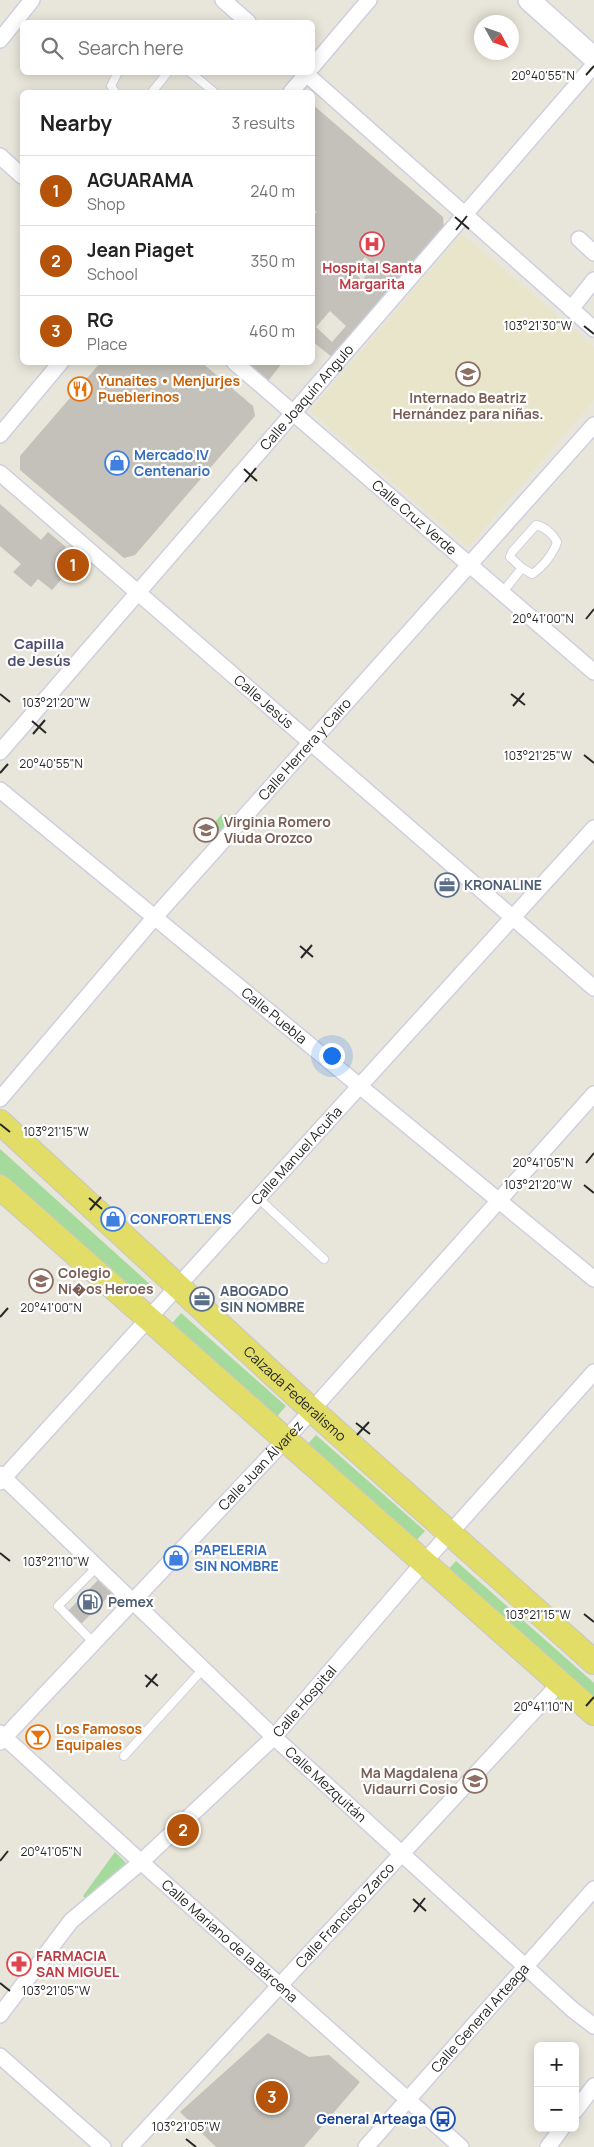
<!DOCTYPE html>
<meta charset="utf-8">
<style>
:root{--surface:#fff;--page:#f6f6f6;--text:#222;--muted:#767676;--line:#e0e0e0;--accent:#b45309}
body{margin:0;font-family:Manrope,sans-serif;background:var(--page);color:var(--text)}
.controls{position:absolute;right:15px;bottom:15px;display:grid;overflow:hidden;border-radius:8px;box-shadow:0 2px 12px #0003}
.controls button{width:45px;height:45px;display:grid;place-items:center;padding:0;border:0;border-bottom:1px solid var(--line);background:var(--surface);color:var(--text);font:25px sans-serif}
.compass{position:absolute;left:474px;top:15px;width:45px;height:45px;border-radius:50%;background:var(--surface);box-shadow:0 2px 12px #0003;rotate:130deg}
.you{position:absolute;left:331px;top:1055px;width:18px;height:18px;margin:-12px;border:4px solid #fff;border-radius:50%;background:#1a73e8;box-shadow:0 0 0 8px #1a73e833}
.badge{display:grid;place-items:center;width:32px;height:32px;border-radius:50%;background:var(--accent);color:#fff;font-size:16px;font-weight:700}
.pin{position:absolute;translate:-50% -50%;border:2px solid #fff;box-shadow:0 1px 5px #0006}
.list{margin:0;padding:0;list-style:none}
h2{display:flex;justify-content:space-between;align-items:center;height:65px;margin:0;padding:0 20px;font-size:21px}
h2 small{font-size:16px;font-weight:400;color:var(--muted)}
.list li{display:grid;grid-template-columns:32px 1fr auto;gap:15px;align-items:center;box-sizing:border-box;height:70px;padding:0 20px;border-top:1px solid var(--line)}
.list b{display:block;font-size:19px;white-space:nowrap}
.list p{margin:0;font-size:16px;white-space:nowrap;color:var(--muted)}
.list em{font-size:16px;font-style:normal;color:var(--muted)}
.icon{flex:none;width:28px;height:28px;fill:none;stroke:currentColor;stroke-width:2;stroke-linecap:round;stroke-linejoin:round}
.map{position:relative;flex:none;width:594px;height:2147px;overflow:hidden}
.search{position:absolute;background:var(--surface);box-shadow:0 2px 12px #0003;left:20px;top:20px;width:295px;height:55px;display:flex;align-items:center;gap:12px;box-sizing:border-box;padding:0 18px;border-radius:8px;color:var(--muted);font-size:19px}
.panel{position:absolute;background:var(--surface);box-shadow:0 2px 12px #0003;left:20px;top:90px;width:295px;height:275px;border-radius:8px}
.map>svg:first-child{display:block}
.education{fill:#e9e5cb}
.green{fill:#a4da9b}
.building{fill:#c4c1ba;fill-rule:evenodd}
.lines{fill:none;stroke-linecap:round;stroke-linejoin:round}
.service-casing{stroke:#d0cfdf;stroke-width:10}
.minor-casing{stroke:#d0cfdf;stroke-width:18}
.secondary-casing{stroke:#d0cfdf;stroke-width:24}
.primary-casing{stroke:#c7c7c7;stroke-width:26}
.service{stroke:#fff;stroke-width:8}
.minor{stroke:#fff;stroke-width:15}
.secondary{stroke:#fff;stroke-width:21}
.primary{stroke:#e1dd67;stroke-width:24}
.ticks{fill:none;stroke:#272727;stroke-width:2}
.labels{text-anchor:middle;stroke-width:4.5;stroke-linejoin:round;paint-order:stroke}
.health-label{font-size:14px;font-weight:bold;fill:#be3a42;stroke:#fff}
.food-label{font-size:14px;font-weight:bold;fill:#c56008;stroke:#fff;text-anchor:start}
.street-label{font-size:14px;fill:#272727;stroke:#fff}
.education-label{font-size:14px;font-weight:bold;fill:#785e54;stroke:#fff;text-anchor:start}
.shop-label{font-size:14px;font-weight:bold;fill:#366cbe;stroke:#fff;text-anchor:start}
.service-label{font-size:14px;font-weight:bold;fill:#4e5e75;stroke:#fff;text-anchor:start}
.transit-label{font-size:14px;font-weight:bold;fill:#164399;stroke:#fff;text-anchor:end}
.neighbourhood-label{font-size:15px;font-weight:bold;fill:#4e4d72;stroke:#fff}
.ticks-label{font-size:12px;text-anchor:middle;fill:#272727;stroke:#fff;stroke-width:4.5;stroke-linejoin:round;paint-order:stroke}
</style>
<div class="map">
<svg width="594" height="2147" viewBox="0 0 594 2147">
<rect width="100%" height="100%" fill="#e8e5da"/>
<polygon class="education" points="462,234 594,347 594,400 468,547 310,411"/>
<g class="green">
<polygon points="222,814 227,817 230,814 232,821 216,839 209,837 211,835 207,831"/>
<polygon points="0,1149 152,1286 139,1301 0,1176"/>
<polygon points="181,1313 286,1406 274,1420 169,1327"/>
<polygon points="316,1435 425,1531 412,1545 304,1448"/>
<polygon points="456,1561 594,1683 594,1707 444,1574"/>
<polygon points="115,1852 127,1864 85,1898 83,1896"/>
</g>
<g class="building">
<path d="M312 104 443 217 444 230 333 358 312 341V216L317 212 312 208ZM365 257 375 266 362 280 353 272ZM330 311 346 326 332 342 316 327Z"/>
<polygon points="101,362 201,362 253,406 255,416 135,555 124,558 20,470 20,456"/>
<polygon points="246,362 283,362 268,381"/>
<polygon points="0,504 41,540 48,532 66,547 59,555 72,567 52,590 38,579 31,587 13,572 21,564 0,546"/>
<polygon points="98,1580 112,1593 81,1624 68,1611"/>
<polygon points="268,2033 309,2057 329,2055 360,2082 304,2147 216,2147 180,2112"/>
</g>
<g class="lines">
<g class="service-casing">
<g id="service">
<polyline points="190,72 214,92"/>
<polyline points="115,92 111,86 118,72"/>
<polyline points="152,92 168,72"/>
<path d="M502 593 522 568 532 574C542 568 554 553 557 542 553 534 545 527 536 525L512 552 510 557 522 568"/>
<polyline points="258,1198 324,1259"/>
<polyline points="94,1643 58,1606 97,1567"/>
<polyline points="124,1756 203,1669"/>
</g>
</g>
<g class="minor-casing">
<g id="minor">
<polyline points="223,0 248,22"/>
<polyline points="0,40 32,0"/>
<polyline points="312,67 369,0"/>
<polyline points="304,72 594,329"/>
<polyline points="291,92 308,72"/>
<polyline points="0,156 22,176"/>
<polyline points="579,239 594,253"/>
<polyline points="571,309 594,280"/>
<path id="s1" d="M234 362 594 672"/>
<polyline points="0,435 61,362"/>
<path id="s2" d="M0 473 594 988"/>
<path id="s3" d="M0 752 594 65"/>
<path id="s4" d="M0 790 594 1279"/>
<path id="s5" d="M0 1099 154 918 594 425"/>
<path id="s6" d="M0 1474 274 1737 573 2010 594 2026"/>
<path id="s7" d="M0 1482 594 828"/>
<path id="s8" d="M0 1733 141 1862 461 2147"/>
<path id="s9" d="M0 1742 286 1439 594 1094"/>
<path id="s10" d="M0 2015 71 1921 141 1862 274 1737 417 1570 594 1372"/>
<polyline points="0,2056 103,2147"/>
<polyline points="575,2111 594,2086"/>
<path id="s11" d="M130 2147 560 1683"/>
<path id="s12" d="M366 2147 594 1889"/>
<polyline points="548,2147 562,2128"/>
</g>
</g>
<g class="secondary-casing">
<polyline id="secondary" points="529,0 594,58"/>
</g>
<g class="primary-casing">
<g id="primary">
<path id="s13" d="M0 1122 312 1410 594 1662"/>
<polyline points="0,1187 594,1713"/>
</g>
</g>
<use href="#service" class="service"/>
<use href="#minor" class="minor"/>
<use href="#secondary" class="secondary"/>
<use href="#primary" class="primary"/>
</g>
<path class="ticks" d="M586 75 594 66M455 217 469 229M456 230 467 216M584 326 594 334M244 469 257 481M245 482 256 468M586 619 594 609M0 694 10 702M511 694 525 705M513 706 524 693M32 721 46 733M33 734 45 720M584 755 594 763M0 773 8 764M300 946 313 957M301 958 312 945M0 1124 10 1132M586 1163 594 1153M584 1185 594 1193M89 1198 102 1209M90 1210 101 1197M0 1317 8 1308M356 1423 370 1434M357 1435 369 1422M0 1553 10 1561M584 1614 594 1622M145 1675 158 1686M146 1687 157 1674M586 1706 594 1697M0 1861 8 1851M413 1899 426 1911M414 1912 425 1898M0 1983 10 1991M186 2139 196 2147"/>
<defs>
<g id="hospital-ring" transform="scale(1.25)"><circle r="9.5" fill="#fff" stroke="#e0444e" stroke-width="1.5"/><path d="M-5-5h3v3.5h4V-5h3V5h-3V1.5h-4V5h-3Z" fill="#e0444e"/></g>
<g id="school-ring" transform="scale(1.25)"><circle r="9.5" fill="#fff" stroke="#8d6e63" stroke-width="1.5"/><path d="M0-5L7-2L0 1L-7-2ZM-4 1L0 2.5L4 1V4Q0 6-4 4Z" fill="#8d6e63"/></g>
<g id="restaurant-ring" transform="scale(1.25)"><circle r="9.5" fill="#fff" stroke="#e8710a" stroke-width="1.5"/><path d="M-5-6h1v4h1v-4h1v4h1v-4h1v5L-1.5 .5V6h-2V.5L-5-1ZM5-6V6H3V1.5H1.5Q1.5-4 5-6Z" fill="#e8710a"/></g>
<g id="shop-ring" transform="scale(1.25)"><circle r="9.5" fill="#fff" stroke="#3f7fe0" stroke-width="1.5"/><path d="M-5-2.5h2.3a2.7 3.5 0 0 1 5.4 0H5L5.5 6h-11ZM-1.5-2.5h3a1.5 2.3 0 0 0-3 0Z" fill="#3f7fe0"/></g>
<g id="office-ring" transform="scale(1.25)"><circle r="9.5" fill="#fff" stroke="#5c6f8a" stroke-width="1.5"/><path d="M-6-3h4V-5.5h4V-3h4V5H-6ZM-1-4.5V-3h2v-1.5ZM-6 0V1H6V0Z" fill="#5c6f8a"/></g>
<g id="fuel-ring" transform="scale(1.25)"><circle r="9.5" fill="#fff" stroke="#5c6f8a" stroke-width="1.5"/><path d="M-5.5-6h7V0h2V4h1.3V-2.5L3-4.5l.8-.8L6-3V5H2.5V1h-1V6h-7ZM-4.2-4.7v3.2H.2V-4.7Z" fill="#5c6f8a"/></g>
<g id="bar-ring" transform="scale(1.25)"><circle r="9.5" fill="#fff" stroke="#e8710a" stroke-width="1.5"/><path d="M-6-5H6L.8 .8V4.5H3.5V6h-7V4.5H-.8V.8Z" fill="#e8710a"/></g>
<g id="pharmacy-ring" transform="scale(1.25)"><circle r="9.5" fill="#fff" stroke="#e0444e" stroke-width="1.5"/><path d="M-2-6h4v4h4v4h-4v4h-4v-4h-4v-4h4Z" fill="#e0444e"/></g>
<g id="bus-ring" transform="scale(1.25)"><circle r="9.5" fill="#fff" stroke="#1a4fb4" stroke-width="1.5"/><path d="M-5-6H5V4H4V6H2V4H-2V6H-4V4H-5ZM-3.5-4V0h7V-4ZM-3.5 1.2v1.5H-2V1.2ZM2 1.2v1.5H3.5V1.2Z" fill="#1a4fb4"/></g>
</defs>
<g fill-rule="evenodd">
<use href="#hospital-ring" x="372" y="244"/>
<use href="#school-ring" x="468" y="374"/>
<use href="#restaurant-ring" x="80" y="389"/>
<use href="#shop-ring" x="117" y="463"/>
<use href="#school-ring" x="206" y="830"/>
<use href="#office-ring" x="447" y="885"/>
<use href="#shop-ring" x="113" y="1219"/>
<use href="#school-ring" x="41" y="1281"/>
<use href="#office-ring" x="202" y="1299"/>
<use href="#shop-ring" x="176" y="1558"/>
<use href="#fuel-ring" x="90" y="1602"/>
<use href="#bar-ring" x="38" y="1737"/>
<use href="#school-ring" x="475" y="1781"/>
<use href="#pharmacy-ring" x="19" y="1964"/>
<use href="#bus-ring" x="443" y="2119"/>
</g>
<g class="labels">
<g class="health-label">
<text x="372" y="273">Hospital Santa<tspan x="372" dy="16">Margarita</tspan></text>
<text x="36" y="1961" text-anchor="start">FARMACIA<tspan x="36" dy="16">SAN MIGUEL</tspan></text>
</g>
<g class="food-label">
<text x="98" y="386">Yunaites • Menjurjes<tspan x="98" dy="16">Pueblerinos</tspan></text>
<text x="56" y="1734">Los Famosos<tspan x="56" dy="16">Equipales</tspan></text>
</g>
<g class="street-label">
<text dy="5" stroke="none"><textPath href="#s3" startOffset="469">Calle Joaquín Angulo</textPath></text>
<text dy="5" stroke="none"><textPath href="#s1" startOffset="238">Calle Cruz Verde</textPath></text>
<text dy="5" stroke="none"><textPath href="#s2" startOffset="349">Calle Jesús</textPath></text>
<text dy="5" stroke="none"><textPath href="#s5" startOffset="464">Calle Herrera y Cairo</textPath></text>
<text dy="5" stroke="none"><textPath href="#s4" startOffset="355">Calle Puebla</textPath></text>
<text dy="5" stroke="none"><textPath href="#s7" startOffset="441">Calle Manuel Acuña</textPath></text>
<text dy="5" stroke="none"><textPath href="#s13" startOffset="401">Calzada Federalismo</textPath></text>
<text dy="5" stroke="none"><textPath href="#s9" startOffset="380">Calle Juan Álvarez</textPath></text>
<text dy="5" stroke="none"><textPath href="#s10" startOffset="439">Calle Hospital</textPath></text>
<text dy="5" stroke="none"><textPath href="#s6" startOffset="450">Calle Mezquitán</textPath></text>
<text dy="5" stroke="none"><textPath href="#s11" startOffset="316">Calle Francisco Zarco</textPath></text>
<text dy="5" stroke="none"><textPath href="#s8" startOffset="310">Calle Mariano de la Bárcena</textPath></text>
<text dy="5" stroke="none"><textPath href="#s12" startOffset="172">Calle General Arteaga</textPath></text>
</g>
<g class="education-label">
<text x="468" y="403" text-anchor="middle">Internado Beatriz<tspan x="468" dy="16">Hernández para niñas.</tspan></text>
<text x="224" y="827">Virginia Romero<tspan x="224" dy="16">Viuda Orozco</tspan></text>
<text x="58" y="1278">Colegio<tspan x="58" dy="16">Ni�os Heroes</tspan></text>
<text x="458" y="1778" text-anchor="end">Ma Magdalena<tspan x="458" dy="16">Vidaurri Cosio</tspan></text>
</g>
<g class="shop-label">
<text x="134" y="460">Mercado IV<tspan x="134" dy="16">Centenario</tspan></text>
<text x="130" y="1224">CONFORTLENS</text>
<text x="194" y="1555">PAPELERIA<tspan x="194" dy="16">SIN NOMBRE</tspan></text>
</g>
<g class="service-label">
<text x="464" y="890">KRONALINE</text>
<text x="220" y="1296">ABOGADO<tspan x="220" dy="16">SIN NOMBRE</tspan></text>
<text x="108" y="1607">Pemex</text>
</g>
<g class="transit-label">
<text x="426" y="2124">General Arteaga</text>
</g>
<g class="neighbourhood-label">
<text x="39" y="649">Capilla<tspan x="39" dy="17">de Jesús</tspan></text>
</g>
</g>
<g class="ticks-label">
<text x="543" y="80">20°40'55"N</text>
<text x="538" y="330">103°21'30"W</text>
<text x="543" y="623">20°41'00"N</text>
<text x="56" y="707">103°21'20"W</text>
<text x="538" y="760">103°21'25"W</text>
<text x="51" y="768">20°40'55"N</text>
<text x="56" y="1136">103°21'15"W</text>
<text x="543" y="1167">20°41'05"N</text>
<text x="538" y="1189">103°21'20"W</text>
<text x="51" y="1312">20°41'00"N</text>
<text x="56" y="1566">103°21'10"W</text>
<text x="538" y="1619">103°21'15"W</text>
<text x="543" y="1711">20°41'10"N</text>
<text x="51" y="1856">20°41'05"N</text>
<text x="56" y="1995">103°21'05"W</text>
<text x="186" y="2131">103°21'05"W</text>
</g>
</svg>
<div class="controls">
<button>+</button>
<button>−</button>
</div>
<svg class="compass" viewBox="-18 -18 36 36"><path d="M0-13l5 13h-10z" fill="#e53935"/><path d="M0 13l5-13h-10z" fill="#767676"/></svg>
<div class="you"></div>
<div class="pin badge" style="left:73px;top:565px">1</div>
<div class="pin badge" style="left:183px;top:1830px">2</div>
<div class="pin badge" style="left:272px;top:2097px">3</div>
<div class="search"><svg class="icon" aria-label="search" viewBox="0 0 24 24"><circle cx="10" cy="10" r="6"/><path d="M15 15l6 6"/></svg>Search here</div>
<section class="panel">
<h2>Nearby<small>3 results</small></h2>
<ul class="list">
<li><span class="badge">1</span><div><b>AGUARAMA</b><p>Shop</p></div><em>240 m</em></li>
<li><span class="badge">2</span><div><b>Jean Piaget</b><p>School</p></div><em>350 m</em></li>
<li><span class="badge">3</span><div><b>RG</b><p>Place</p></div><em>460 m</em></li>
</ul>
</section>
</div>
